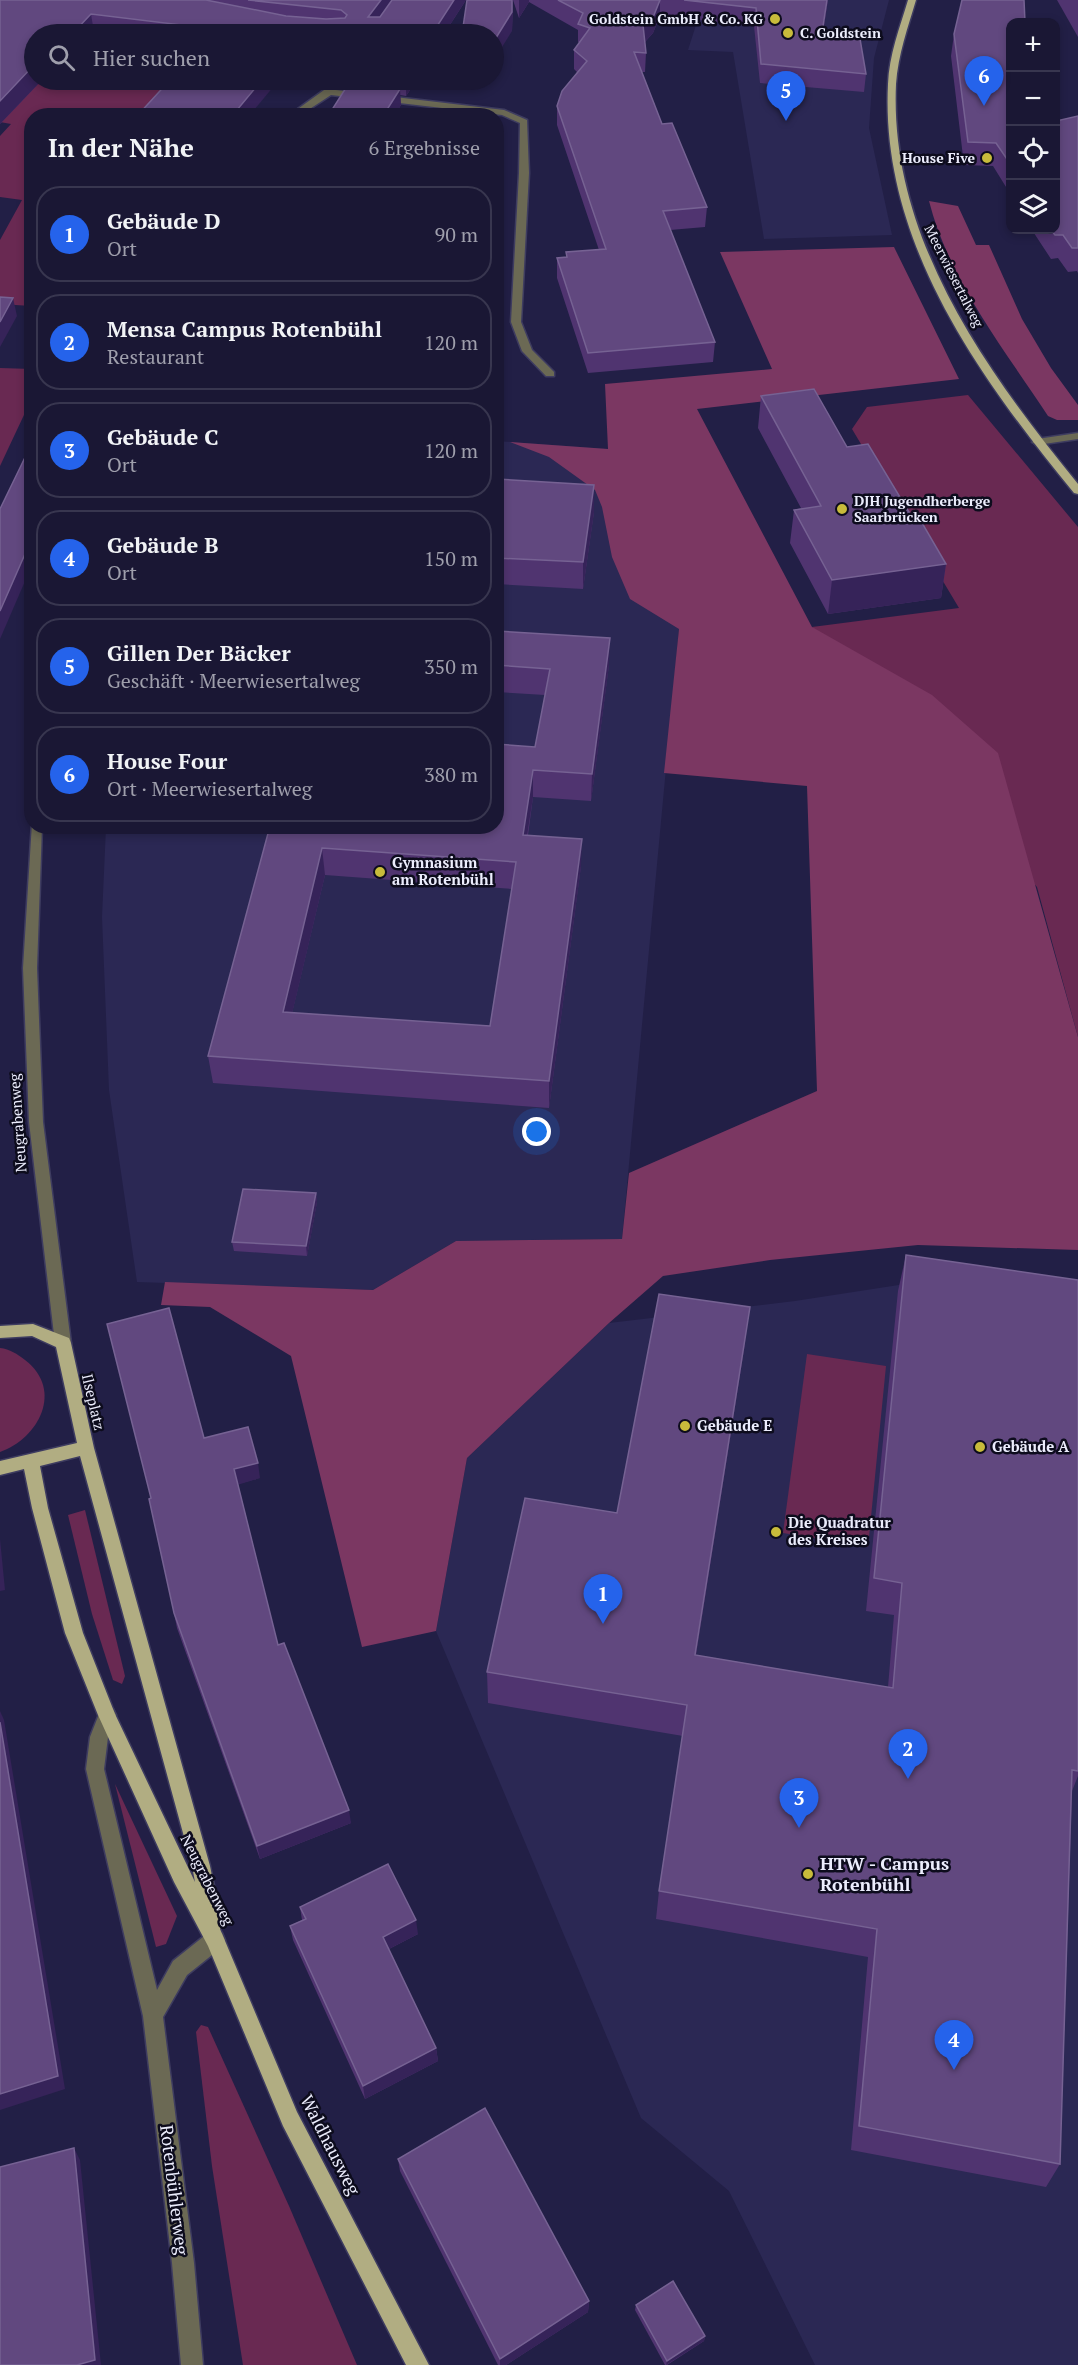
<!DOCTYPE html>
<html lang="de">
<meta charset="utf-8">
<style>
:root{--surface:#1a1734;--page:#23203c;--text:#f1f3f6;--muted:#9f9fac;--line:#38364f;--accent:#2563eb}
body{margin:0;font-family:"PT Serif",serif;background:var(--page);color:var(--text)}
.controls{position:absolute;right:18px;top:18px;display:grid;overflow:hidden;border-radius:12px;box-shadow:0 3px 9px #0003}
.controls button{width:54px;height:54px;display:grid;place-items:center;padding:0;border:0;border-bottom:2px solid var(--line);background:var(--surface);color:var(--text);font:30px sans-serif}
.you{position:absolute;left:537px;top:1132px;width:21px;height:21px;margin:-15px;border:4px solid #fff;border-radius:50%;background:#1a73e8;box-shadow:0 0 0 9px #1a73e833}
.badge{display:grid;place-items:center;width:39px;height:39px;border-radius:50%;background:var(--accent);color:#fff;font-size:20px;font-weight:700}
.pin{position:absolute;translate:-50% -50px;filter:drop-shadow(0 2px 3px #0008)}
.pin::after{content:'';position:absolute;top:32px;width:21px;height:18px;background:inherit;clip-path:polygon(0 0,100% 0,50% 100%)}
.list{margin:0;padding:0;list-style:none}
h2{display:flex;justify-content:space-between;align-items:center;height:78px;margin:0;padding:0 24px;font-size:26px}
h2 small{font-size:20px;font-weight:400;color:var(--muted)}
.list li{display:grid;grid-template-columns:39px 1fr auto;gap:18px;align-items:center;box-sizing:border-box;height:96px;margin:0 12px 12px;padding:0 12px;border:2px solid var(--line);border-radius:24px}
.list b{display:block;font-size:22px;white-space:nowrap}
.list p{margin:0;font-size:20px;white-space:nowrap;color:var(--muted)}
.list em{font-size:20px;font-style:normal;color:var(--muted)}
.icon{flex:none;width:33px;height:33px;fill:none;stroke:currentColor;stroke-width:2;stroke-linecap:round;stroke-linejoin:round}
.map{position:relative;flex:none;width:1078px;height:2365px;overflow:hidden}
.search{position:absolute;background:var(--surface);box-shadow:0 3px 9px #0003;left:24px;top:24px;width:480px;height:66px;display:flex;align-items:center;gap:15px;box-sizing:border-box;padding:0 21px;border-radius:33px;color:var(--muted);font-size:22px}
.panel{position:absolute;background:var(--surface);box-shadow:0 3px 9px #0003;left:24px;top:108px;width:480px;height:726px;border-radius:24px}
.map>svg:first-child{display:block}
.built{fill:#2b2854}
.green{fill:#692952}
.forest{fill:#7b3762}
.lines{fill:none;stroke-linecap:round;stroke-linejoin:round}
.minor-casing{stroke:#3e3c60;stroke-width:3}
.major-casing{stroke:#3e3c60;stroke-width:3}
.minor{fill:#6b6954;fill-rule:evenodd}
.major{fill:#b1ad82;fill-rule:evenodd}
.wall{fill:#503470;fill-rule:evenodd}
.shaded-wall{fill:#362359}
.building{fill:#61487f;stroke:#766293;stroke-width:1.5;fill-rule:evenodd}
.poi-dot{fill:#c8bb3b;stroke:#0d0c1d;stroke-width:2}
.labels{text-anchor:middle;stroke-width:5;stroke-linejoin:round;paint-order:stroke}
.far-poi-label{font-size:14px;font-weight:bold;fill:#ecedfd;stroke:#0d0c1d;text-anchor:end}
.far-street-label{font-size:14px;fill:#ecedfd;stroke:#0d0c1d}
.poi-label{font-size:15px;font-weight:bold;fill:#ecedfd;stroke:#0d0c1d;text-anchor:start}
.street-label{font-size:15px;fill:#ecedfd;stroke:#0d0c1d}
.near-poi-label{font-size:18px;font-weight:bold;fill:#ecedfd;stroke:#0d0c1d;text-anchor:start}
.near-street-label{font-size:18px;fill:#ecedfd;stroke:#0d0c1d}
</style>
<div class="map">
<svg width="1078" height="2365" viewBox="0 0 1078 2365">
<rect width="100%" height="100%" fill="#221f46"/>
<g class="built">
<polygon points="704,0 889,0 874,58 869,128 892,235 764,239 733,52 688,50"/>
<polygon points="497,441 608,449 679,629 622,1239 456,1241 373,1290 137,1282 109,1090 102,917 106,827 496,826"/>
<polygon points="970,1274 1078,1279 1078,2365 815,2365 729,2191 641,2118 436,1631 467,1458 609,1323 795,1301"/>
</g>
<g class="green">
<polygon points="21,80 51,84 55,80 210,80 177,115 32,116 31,306 0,304 0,240 22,200 0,197 0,136 11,124 0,122"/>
<polygon points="0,368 32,369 31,400 0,466"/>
<polygon points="968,395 1078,527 1078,1037 1037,887 812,627 959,608 852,429 867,407"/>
<path d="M0 1348C10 1349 17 1354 25 1360 64 1390 39 1438 0 1452Z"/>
<polygon points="807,1354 886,1366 868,1547 783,1533"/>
<polygon points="85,1510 125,1676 122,1684 113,1680 92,1614 68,1515"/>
<polygon points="115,1784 177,1916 166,1944 156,1947"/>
<polygon points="201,2025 208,2027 289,2206 357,2365 243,2365 212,2166 196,2032"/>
</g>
<g class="forest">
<path d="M929 201 958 206 976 245H989L1022 319 1051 368 1078 405V420H1057L1048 416C1004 349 949 280 929 201Z"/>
<polygon points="894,247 959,379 697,409 812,627 932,695 998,753 1078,1037 1078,1250 918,1245 770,1260 663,1276 609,1323 467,1458 436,1631 362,1647 291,1356 210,1307 161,1305 165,1282 373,1290 456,1241 622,1239 629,1173 817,1091 807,786 664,773 679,629 630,599 612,557 602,507 595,490 549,457 510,442 608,449 605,384 772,369 720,252"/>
</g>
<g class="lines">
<g class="minor-casing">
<g id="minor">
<polygon points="338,80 347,80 336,90 504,110 527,120 529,173 521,322 532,350 554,372 554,376 546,376 522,351 511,322 519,173 520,123 502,115 331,95 299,116 288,116"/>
<polygon points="1078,433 1078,439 1037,445 1032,442 1037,439"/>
<polygon points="32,823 32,826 42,826 37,968 43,1122 71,1343 69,1348 63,1349 57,1348 55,1343 29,1122 23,968"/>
<polygon points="107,1707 113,1709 116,1715 108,1737 104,1769 157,1990 173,1961 208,1933 215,1930 222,1933 225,1940 222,1947 187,1975 163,2017 194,2263 203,2365 181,2365 172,2263 143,2016 86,1769 90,1737 101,1709"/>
</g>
</g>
<g class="major-casing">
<g id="major">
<path d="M908 0H916C908 27 898 55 896 84 889 237 986 371 1078 484V494L1074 493C980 378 880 242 888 84 889 55 900 27 908 0Z"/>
<path d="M33 1324 69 1338 71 1343 94 1448 210 1866 222 1925 220 1929 297 2112 429 2365H406L283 2126 208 1946 174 1882 98 1715 65 1633 32 1508 24 1469 0 1475V1461L77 1443 56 1347 32 1336 0 1338V1326ZM80 1456 192 1866 195 1882 115 1714 83 1633 48 1508 40 1466Z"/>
</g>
</g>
<use href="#minor" class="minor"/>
<use href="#major" class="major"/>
</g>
<g class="wall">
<polygon points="0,0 466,0 444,34 113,34 94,32 92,34 34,34 42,80 0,124"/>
<polygon points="467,0 828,0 823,33 866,74 864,92 760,83 754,26 660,16 653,33 645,42 646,53 645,72 642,72 662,124 707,207 705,227 670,230 715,342 713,362 588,373 557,278 557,258 566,258 566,252 599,250 557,125 557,106 577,72 574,69 574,50 580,43 578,42 578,30 529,2 519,18 513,0 512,31 494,34"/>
<polygon points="1057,0 1078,0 1078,37"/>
<polygon points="1011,22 1011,195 993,166 964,165 951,56 954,34"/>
<polygon points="355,80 417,80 406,96 400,95 401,105 394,116 328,116 356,84"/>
<polygon points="1078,116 1078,273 1077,271 1068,272 1058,258 1051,259 1032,230 1056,230"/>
<polygon points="761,396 847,447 946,564 941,598 828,614 790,543 794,510 801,508 758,428"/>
<polygon points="496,479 594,485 594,512 583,589 496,584"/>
<path d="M496 631 609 665 591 801 533 797 528 835 581 866 549 1108 213 1083 208 1056 270 826 535 747 545 695 496 692ZM325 875 512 889 490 1026 292 1013Z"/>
<polygon points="316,1193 317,1202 307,1256 234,1251 232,1242"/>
<polygon points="906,1255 1078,1280 1078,1776 1072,1791 1060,2164 1046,2187 851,2150 868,1957 656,1919 659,1891 683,1736 488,1703 487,1672 617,1513 745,1343 696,1655 888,1687 894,1615 866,1611 898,1291"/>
<polygon points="260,1478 238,1484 278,1645 351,1823 260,1859 177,1628 151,1498"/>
<polygon points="300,1907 418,1934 389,1949 436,2048 438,2061 365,2099 293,1940 290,1926 302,1920"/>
<polygon points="398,2159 589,2301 588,2312 506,2365 498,2365 400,2171"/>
<polygon points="636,2305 705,2336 704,2341 667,2365 665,2365 635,2310"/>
</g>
<g class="shaded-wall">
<polygon points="381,0 394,0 370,34 368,17"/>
<polygon points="454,0 466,0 444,34 432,34"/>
<polygon points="512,0 513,0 512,31 494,60 494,41"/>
<polygon points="519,0 529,0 529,2 519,18"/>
<polygon points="660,0 660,16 653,33 643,44 643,25"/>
<polygon points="827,0 828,0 820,52 822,33"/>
<polygon points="91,14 94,32 92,34 72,34"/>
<polygon points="34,65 34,80 42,80 0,124 0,101"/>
<polygon points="262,80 279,80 249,116 232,116"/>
<polygon points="406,80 417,80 406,96"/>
<polygon points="400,89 401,105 394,116 383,116"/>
<polygon points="13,298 17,316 0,347 0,322"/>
<polygon points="594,485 594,512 583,589 583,562"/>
<polygon points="32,538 32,565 0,639 0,611"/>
<polygon points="946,564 941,598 828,614 832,580"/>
<polygon points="610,638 609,665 591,801 592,774"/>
<polygon points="533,770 533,797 523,862 523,835"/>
<polygon points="582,839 581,866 549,1108 549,1081"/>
<polygon points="322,848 325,875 286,1039 283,1012"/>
<polygon points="316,1193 317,1202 307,1256 306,1246"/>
<polygon points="750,1307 745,1343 691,1686 695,1655"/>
<polygon points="258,1463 260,1478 237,1485 234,1469"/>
<polygon points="0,1539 5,1590 0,1591"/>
<polygon points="0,1711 4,1720 65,2089 0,2110"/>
<polygon points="349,1810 351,1823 260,1859 257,1846"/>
<polygon points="416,1920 418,1934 385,1951 383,1937"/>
<polygon points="436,2048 438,2061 365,2099 363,2086"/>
<polygon points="74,2148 80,2160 101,2365 77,2365"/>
<polygon points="589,2301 588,2312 506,2365 500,2365 500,2359"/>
<polygon points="705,2336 704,2341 666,2365 667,2361"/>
</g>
<g class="building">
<polygon points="0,0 206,0 286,16 326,19 345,18 347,15 341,10 248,0 381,0 368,17 380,17 392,0 454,0 432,34 211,34 215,29 91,14 72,34 34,34 34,65 0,101"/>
<polygon points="467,0 512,0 512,12 494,41 494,34 462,34"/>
<polygon points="558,0 660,0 654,15 643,25 646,53 634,52 662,124 672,123 707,207 663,211 715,342 588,353 557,258 567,257 566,252 606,249 557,106 562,91 587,61 574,50 590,28 578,24 583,13"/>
<polygon points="684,0 827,0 822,33 859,33 866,74 761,64 756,8"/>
<polygon points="962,0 1024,0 1025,22 1011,22 1011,165 996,143 968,142 954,34"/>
<polygon points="170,80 262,80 232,116 137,116"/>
<polygon points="349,83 400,89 383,116 328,116"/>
<polygon points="1078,116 1078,248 1072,248 1063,235 1055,235 1051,230 1056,230 1056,121"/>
<polygon points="0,297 13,298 0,322"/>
<polygon points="814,389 847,447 868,444 915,522 921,521 946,564 832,580 794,510 821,506 761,396"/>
<polygon points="32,443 32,538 0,611 0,509"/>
<polygon points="496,479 594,485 583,562 496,558"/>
<path d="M496 631 610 638 592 774 533 770 523 835 582 839 549 1081 208 1056 270 826H496V744L535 747 550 669 496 665ZM322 848 516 862 490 1026 283 1012Z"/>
<polygon points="243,1189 316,1193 306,1246 232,1242"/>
<polygon points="906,1255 1078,1280 1078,1771 1072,1770 1060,2164 859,2126 877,1929 659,1891 687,1705 487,1672 525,1498 617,1513 659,1294 750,1307 695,1655 893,1688 902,1583 874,1578"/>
<polygon points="169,1308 204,1438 248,1427 258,1463 234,1469 278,1645 284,1643 349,1810 257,1846 174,1613 149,1499 151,1498 107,1324"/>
<polygon points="0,1722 58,2076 0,2094"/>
<polygon points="388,1864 416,1920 383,1937 436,2048 363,2086 290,1926 306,1919 300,1907"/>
<polygon points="485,2108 589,2301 500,2359 398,2159"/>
<polygon points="74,2148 95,2360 77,2365 0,2365 0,2167"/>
<polygon points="673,2281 705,2336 667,2361 636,2305"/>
</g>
<g class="poi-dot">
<circle cx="775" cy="19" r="6"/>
<circle cx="788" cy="33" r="6"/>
<circle cx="987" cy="158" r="6"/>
<circle cx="842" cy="509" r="6"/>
<circle cx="380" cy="872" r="6"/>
<circle cx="685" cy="1426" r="6"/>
<circle cx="980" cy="1447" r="6"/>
<circle cx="776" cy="1532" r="6"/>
<circle cx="808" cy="1874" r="6"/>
</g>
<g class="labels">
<g class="far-poi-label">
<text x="763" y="24">Goldstein GmbH &amp; Co. KG</text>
<text x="800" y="38" text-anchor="start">C. Goldstein</text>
<text x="975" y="163">House Five</text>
<text x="854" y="506" text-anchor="start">DJH Jugendherberge<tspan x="854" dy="16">Saarbrücken</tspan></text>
</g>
<g class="far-street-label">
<text transform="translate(954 276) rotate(63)" y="5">Meerwiesertalweg</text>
</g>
<g class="poi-label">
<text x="392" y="868">Gymnasium<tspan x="392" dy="17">am Rotenbühl</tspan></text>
<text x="697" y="1431">Gebäude E</text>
<text x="992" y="1452">Gebäude A</text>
<text x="788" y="1528">Die Quadratur<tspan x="788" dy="17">des Kreises</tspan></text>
</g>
<g class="street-label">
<text transform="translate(18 1123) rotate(-94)" y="5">Neugrabenweg</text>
<text transform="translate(93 1402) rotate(77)" y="5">Ilseplatz</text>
<text transform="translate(207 1880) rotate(63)" y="5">Neugrabenweg</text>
</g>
<g class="near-poi-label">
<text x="820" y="1870">HTW - Campus<tspan x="820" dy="21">Rotenbühl</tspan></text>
</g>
<g class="near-street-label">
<text transform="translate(330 2145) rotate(63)" y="6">Waldhausweg</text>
<text transform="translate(174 2190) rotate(83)" y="6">Rotenbühlerweg</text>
</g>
</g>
</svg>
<div class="controls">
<button>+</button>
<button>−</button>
<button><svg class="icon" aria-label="locate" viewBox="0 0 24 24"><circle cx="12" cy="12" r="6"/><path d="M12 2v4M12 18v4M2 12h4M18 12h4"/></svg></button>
<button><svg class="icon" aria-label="layers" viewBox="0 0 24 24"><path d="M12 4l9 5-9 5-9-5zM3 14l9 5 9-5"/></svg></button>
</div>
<div class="you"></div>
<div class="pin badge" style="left:603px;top:1624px">1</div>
<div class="pin badge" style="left:908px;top:1779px">2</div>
<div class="pin badge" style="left:799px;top:1828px">3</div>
<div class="pin badge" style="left:954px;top:2070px">4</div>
<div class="pin badge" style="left:786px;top:121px">5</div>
<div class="pin badge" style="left:984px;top:106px">6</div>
<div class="search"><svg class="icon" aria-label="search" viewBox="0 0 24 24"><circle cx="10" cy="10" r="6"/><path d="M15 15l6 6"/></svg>Hier suchen</div>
<section class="panel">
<h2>In der Nähe<small>6 Ergebnisse</small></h2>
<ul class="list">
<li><span class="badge">1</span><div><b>Gebäude D</b><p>Ort</p></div><em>90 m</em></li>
<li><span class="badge">2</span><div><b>Mensa Campus Rotenbühl</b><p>Restaurant</p></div><em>120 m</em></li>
<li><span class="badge">3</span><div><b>Gebäude C</b><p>Ort</p></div><em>120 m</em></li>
<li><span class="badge">4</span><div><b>Gebäude B</b><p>Ort</p></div><em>150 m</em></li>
<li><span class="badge">5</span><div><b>Gillen Der Bäcker</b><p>Geschäft · Meerwiesertalweg</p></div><em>350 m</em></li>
<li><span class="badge">6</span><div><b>House Four</b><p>Ort · Meerwiesertalweg</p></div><em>380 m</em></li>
</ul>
</section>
</div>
